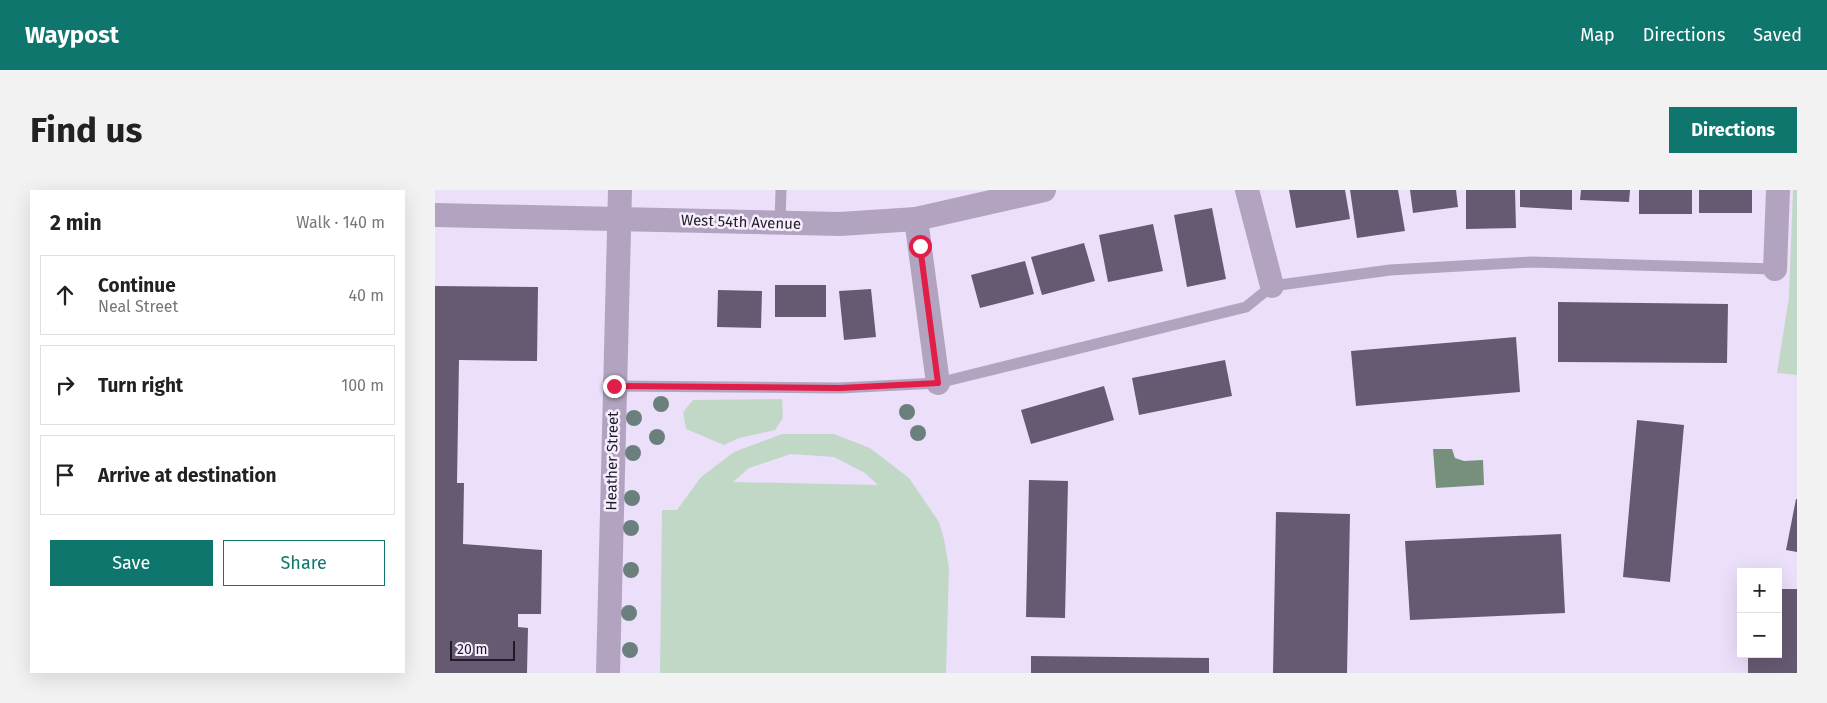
<!DOCTYPE html>
<meta charset="utf-8">
<style>
:root{--surface:#fff;--page:#f2f2f2;--text:#222;--muted:#767676;--line:#e0e0e0;--accent:#0f766e}
body{margin:0;font-family:"Fira Sans",sans-serif;background:var(--page);color:var(--text)}
.controls{position:absolute;right:15px;bottom:15px;display:grid;overflow:hidden;border-radius:0px;box-shadow:0 5px 20px #0002}
.controls button{width:45px;height:45px;display:grid;place-items:center;padding:0;border:0;border-bottom:1px solid var(--line);background:var(--surface);color:var(--text);font:25px sans-serif}
.scale{position:absolute;left:15px;bottom:12px;width:65px;box-sizing:border-box;padding-left:5px;border:2px solid #201c25;border-top:0;font-size:14px;line-height:18px;white-space:nowrap;color:#201c25;-webkit-text-stroke:4px #f6eeff;paint-order:stroke}
.stop{position:absolute;width:15px;height:15px;margin:-11px;border:4px solid #e11d48;border-radius:50%;background:#fff}
.stop.end{background:#e11d48;border-color:#fff;box-shadow:0 1px 5px #0008}
.list{margin:0;padding:0;list-style:none}
h2{display:flex;justify-content:space-between;align-items:center;height:65px;margin:0;padding:0 20px;font-size:21px}
h2 small{font-size:16px;font-weight:400;color:var(--muted)}
.list li{display:grid;grid-template-columns:32px 1fr auto;gap:15px;align-items:center;box-sizing:border-box;height:80px;margin:0 10px 10px;padding:0 10px;border:1px solid var(--line);border-radius:0px}
.list b{display:block;font-size:19px;white-space:nowrap}
.list p{margin:0;font-size:16px;white-space:nowrap;color:var(--muted)}
.list em{font-size:16px;font-style:normal;color:var(--muted)}
.actions{display:flex;gap:10px;padding:15px 20px}
.actions a{flex:1;padding:11px 0;border:1px solid var(--accent);border-radius:0px;text-align:center;font-size:18px;color:var(--accent)}
.actions .main{background:var(--accent);color:#fff}
.icon{flex:none;width:28px;height:28px;fill:none;stroke:currentColor;stroke-width:2;stroke-linecap:round;stroke-linejoin:round}
.map{position:relative;flex:none;width:1362px;height:483px;overflow:hidden;border-radius:0px}
header{display:flex;align-items:center;gap:30px;box-sizing:border-box;height:70px;padding:0 25px;background:var(--accent);color:#fff}
header strong{font-size:24px}
nav{display:flex;gap:28px;margin-inline-start:auto;font-size:18px}
.intro{display:flex;align-items:center;justify-content:space-between;box-sizing:border-box;height:120px;padding:0 30px}
h1{margin:0;font-size:35px}
.button{padding:12px 22px;border-radius:0px;background:var(--accent);color:#fff;font-size:18px;font-weight:700}
main{display:flex;gap:30px;padding:0 30px}
aside{flex:1;background:var(--surface);border-radius:0px;box-shadow:0 5px 20px #0002}
.map>svg:first-child{display:block}
.green{fill:#c2d8c7;fill-rule:evenodd}
.water{fill:#76907c}
.building{fill:#665a72}
.lines{fill:none;stroke-linecap:round;stroke-linejoin:round}
.lane{stroke:#b2a4c1;stroke-width:11}
.street{stroke:#b2a4c1;stroke-width:24}
.tree{fill:#6b807d}
.route{stroke:#e11d48;stroke-width:6}
.labels{text-anchor:middle;stroke-width:5;stroke-linejoin:round;paint-order:stroke}
.street-label{font-size:15px;fill:#201c25;stroke:#f6eeff}
</style>
<header>
<strong>Waypost</strong>
<nav><a>Map</a><a>Directions</a><a>Saved</a></nav>
</header>
<div class="intro"><h1>Find us</h1><a class="button">Directions</a></div>
<main>
<aside>
<h2>2 min<small>Walk · 140 m</small></h2>
<ul class="list">
<li><svg class="icon" aria-label="ahead" viewBox="0 0 24 24"><path d="M12 20V5M6 11l6-6 6 6"/></svg><div><b>Continue</b><p>Neal Street</p></div><em>40 m</em></li>
<li><svg class="icon" aria-label="right" viewBox="0 0 24 24"><path d="M7 20v-9h11M14 6l5 5-5 5"/></svg><div><b>Turn right</b></div><em>100 m</em></li>
<li><svg class="icon" aria-label="arrive" viewBox="0 0 24 24"><path d="M6 21V4h12l-3 4 3 4H6"/></svg><div><b>Arrive at destination</b></div></li>
</ul>
<div class="actions"><a class="main">Save</a><a>Share</a></div>
</aside>
<div class="map">
<svg width="1362" height="483" viewBox="0 0 1362 483">
<rect width="100%" height="100%" fill="#ecdffa"/>
<g class="green">
<polygon points="1358,0 1362,0 1362,185 1342,183 1354,107"/>
<polygon points="347,209 348,228 340,240 304,248 289,255 251,239 248,222 258,210"/>
<path d="M347 244H399L435 258 474 288 504 332 509 349 514 378 511 483H225L227 320H242L266 287 299 262ZM356 264 399 267 430 283 443 295 298 292 314 278Z"/>
</g>
<polygon class="water" points="998,259 1017,259 1020,268 1029,271 1048,270 1049,295 1001,298"/>
<g class="building">
<polygon points="854,0 910,0 915,29 861,38"/>
<polygon points="915,0 963,0 970,41 922,48"/>
<polygon points="975,0 1021,0 1023,17 978,23"/>
<polygon points="1031,0 1080,0 1081,38 1031,39"/>
<polygon points="1085,0 1137,0 1137,20 1085,17"/>
<polygon points="1146,0 1195,0 1194,12 1145,10"/>
<rect x="1204" y="0" width="53" height="24"/>
<rect x="1264" y="0" width="53" height="23"/>
<polygon points="777,18 791,89 752,97 739,25"/>
<polygon points="718,34 728,81 673,92 664,45"/>
<polygon points="649,53 660,91 607,105 596,67"/>
<polygon points="590,71 599,104 545,118 536,85"/>
<rect x="340" y="95" width="51" height="32"/>
<polygon points="0,96 103,97 102,171 24,170 22,293 29,293 28,354 107,360 106,424 83,424 83,437 93,438 92,483 0,483"/>
<polygon points="436,99 441,147 409,150 404,101"/>
<polygon points="283,100 327,101 326,138 282,137"/>
<polygon points="1123,112 1293,114 1292,173 1123,172"/>
<polygon points="1081,147 1085,202 921,216 916,161"/>
<polygon points="790,170 797,206 704,225 697,188"/>
<polygon points="669,196 679,230 596,254 586,220"/>
<polygon points="1202,230 1249,235 1235,392 1188,387"/>
<polygon points="594,290 633,291 630,428 591,427"/>
<polygon points="1361,309 1362,309 1362,362 1351,360"/>
<polygon points="841,322 915,324 912,483 838,483"/>
<polygon points="1126,344 1130,423 975,430 970,351"/>
<polygon points="1343,399 1362,399 1362,483 1313,483 1313,464 1343,464"/>
<polygon points="596,466 774,468 774,483 596,483"/>
</g>
<g class="lines">
<g class="lane">
<polyline points="345,33 346,0"/>
<polyline points="179,196 405,198 503,193 811,117 837,96 955,80 1096,72 1340,79"/>
</g>
<g class="street">
<polyline points="812,0 837,96"/>
<polyline points="0,25 405,34 481,29 609,0"/>
<polyline points="481,29 503,193"/>
<polyline points="1340,79 1343,0"/>
<polyline points="173,483 185,0"/>
</g>
</g>
<g class="tree">
<circle cx="226" cy="214" r="8"/>
<circle cx="472" cy="222" r="8"/>
<circle cx="199" cy="228" r="8"/>
<circle cx="483" cy="243" r="8"/>
<circle cx="222" cy="247" r="8"/>
<circle cx="198" cy="263" r="8"/>
<circle cx="197" cy="308" r="8"/>
<circle cx="196" cy="338" r="8"/>
<circle cx="196" cy="380" r="8"/>
<circle cx="194" cy="423" r="8"/>
<circle cx="195" cy="460" r="8"/>
</g>
<g class="lines">
<polyline class="route" points="179,196 405,198 503,193 485,56"/>
</g>
<g class="labels">
<g class="street-label">
<text transform="translate(306 32) rotate(2)" y="5">West 54th Avenue</text>
<text transform="translate(177 271) rotate(-89)" y="5">Heather Street</text>
</g>
</g>
</svg>
<div class="controls">
<button>+</button>
<button>−</button>
</div>
<div class="scale">20 m</div>
<div class="stop" style="left:485px;top:56px"></div>
<div class="stop end" style="left:179px;top:196px"></div>
</div>
</main>
